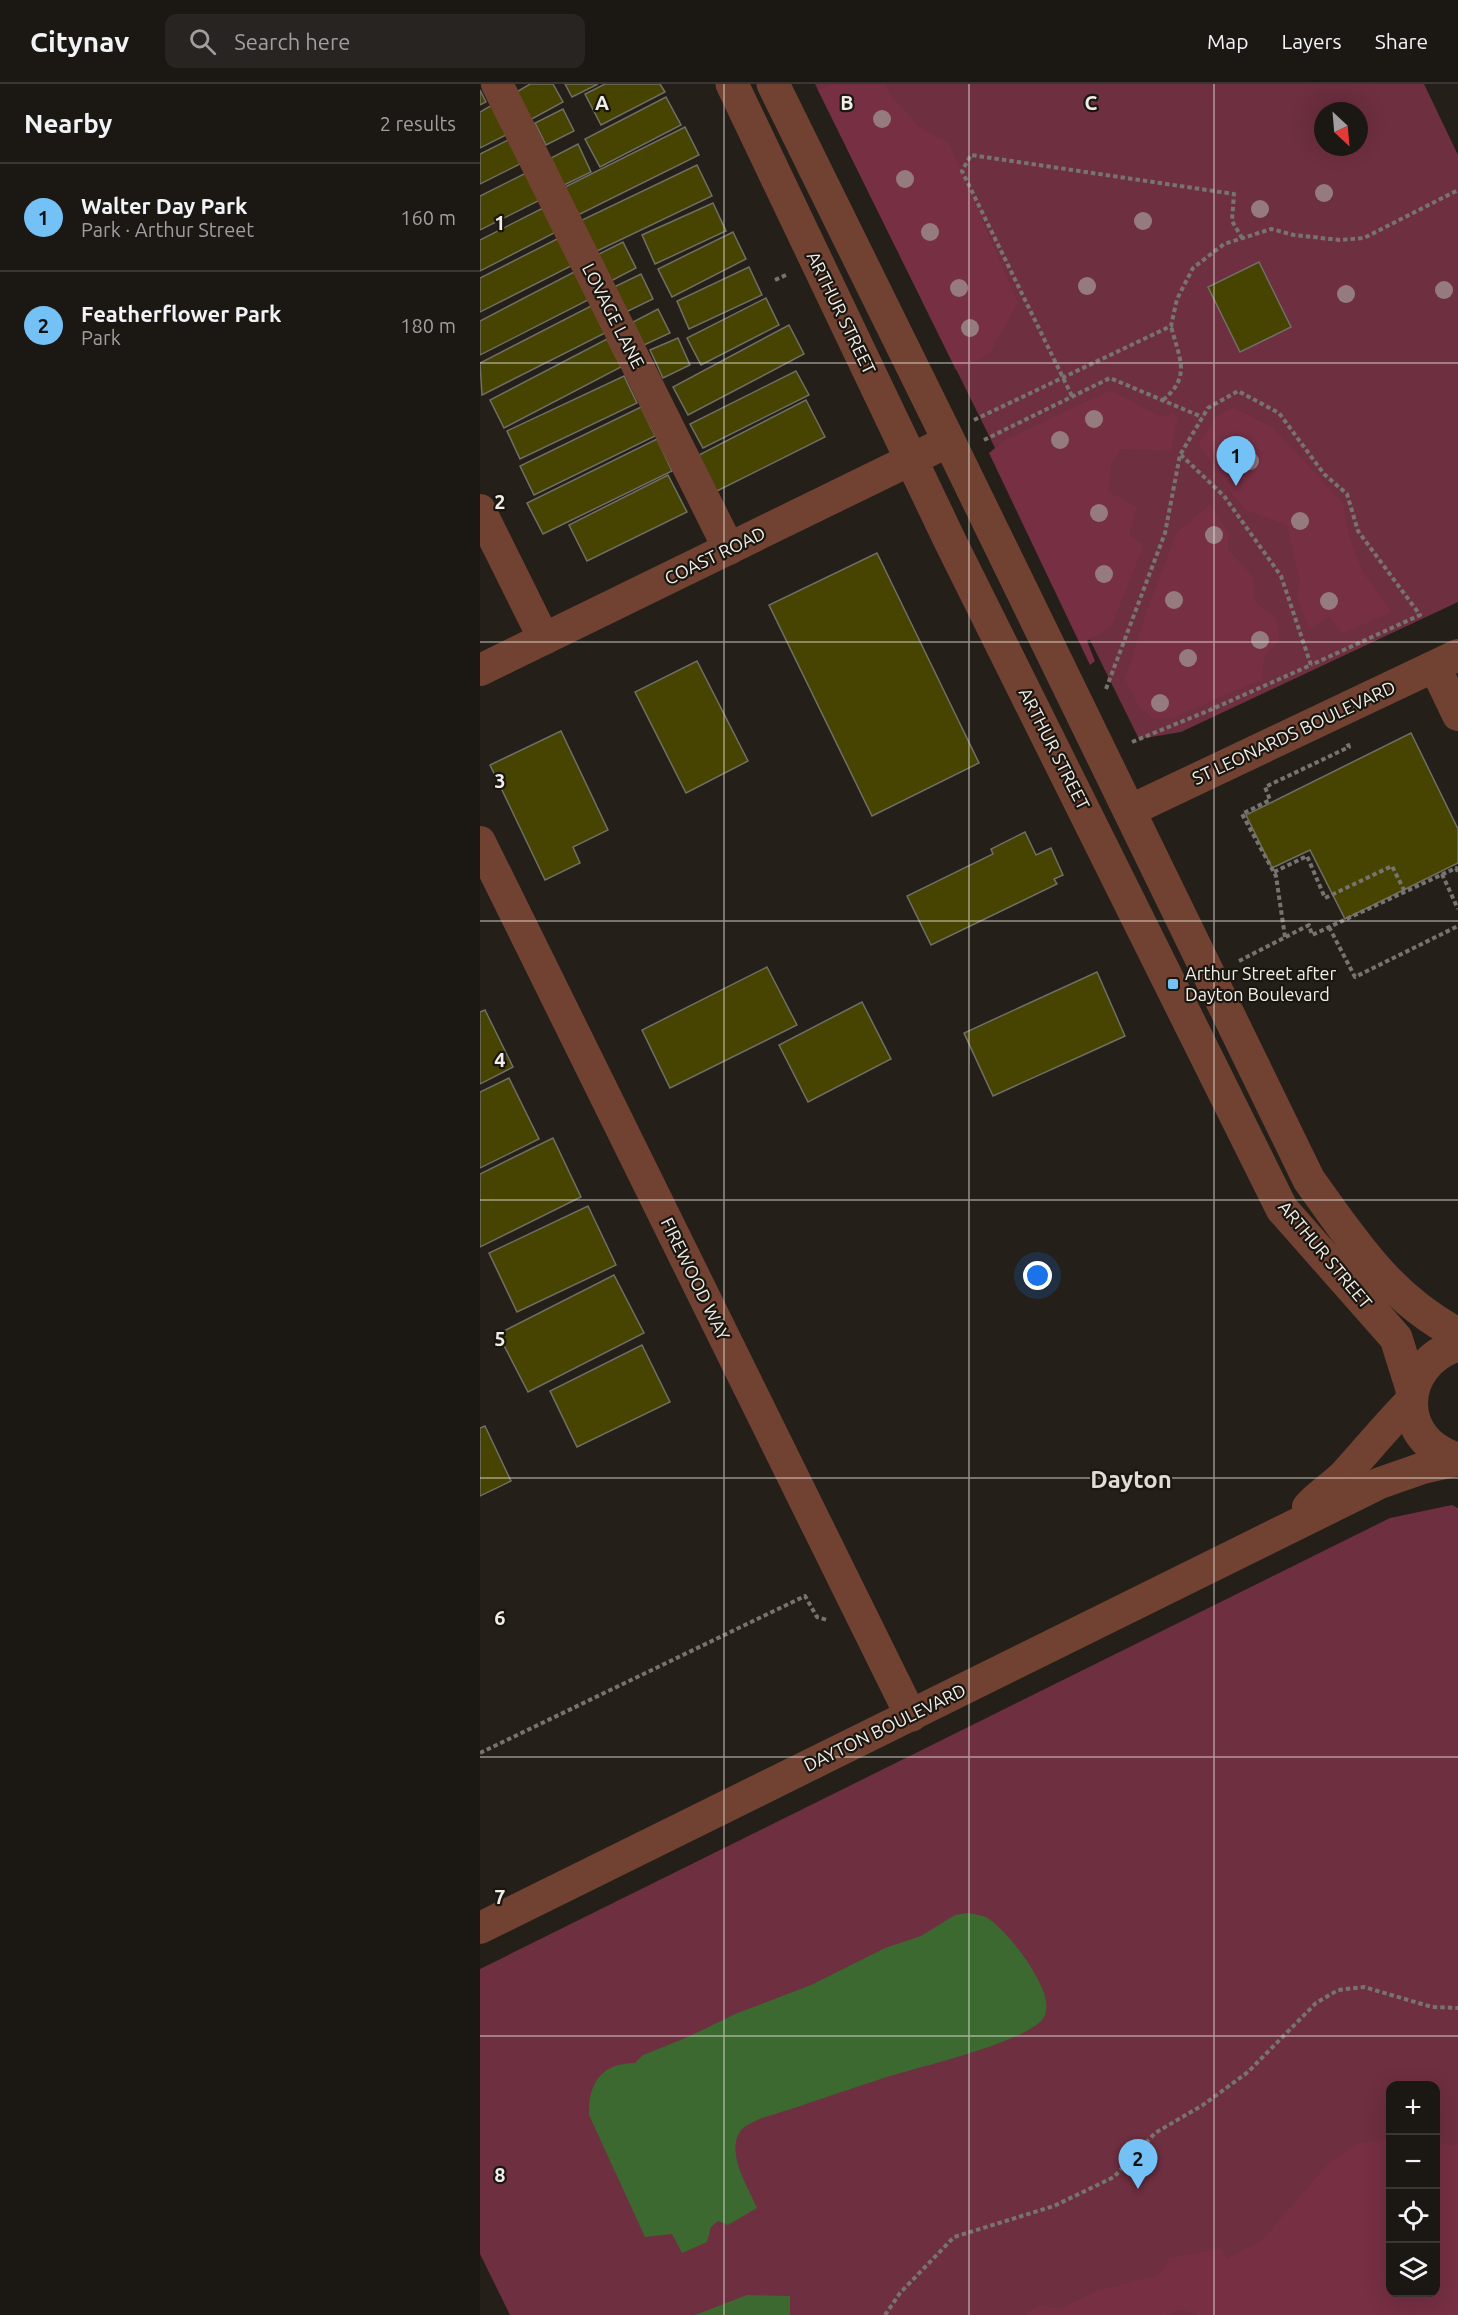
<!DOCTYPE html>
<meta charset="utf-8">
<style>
:root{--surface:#1b1713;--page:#282421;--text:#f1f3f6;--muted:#a09fa0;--line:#393633;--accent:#73c1f5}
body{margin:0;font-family:Ubuntu,sans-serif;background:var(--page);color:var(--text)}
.controls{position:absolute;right:18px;bottom:18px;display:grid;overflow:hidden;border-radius:12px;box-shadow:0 6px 24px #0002}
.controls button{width:54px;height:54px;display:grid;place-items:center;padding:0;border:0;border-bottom:2px solid var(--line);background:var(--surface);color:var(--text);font:30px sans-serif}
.compass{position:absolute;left:834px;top:18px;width:54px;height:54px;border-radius:50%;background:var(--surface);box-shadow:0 6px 24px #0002;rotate:154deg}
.you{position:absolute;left:558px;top:1192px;width:21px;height:21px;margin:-15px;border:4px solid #fff;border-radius:50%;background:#1a73e8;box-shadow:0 0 0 9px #1a73e833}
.badge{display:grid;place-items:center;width:39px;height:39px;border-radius:50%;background:var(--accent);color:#111;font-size:20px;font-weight:700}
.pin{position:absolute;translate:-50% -50px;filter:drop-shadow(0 2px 3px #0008)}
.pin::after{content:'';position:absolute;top:32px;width:21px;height:18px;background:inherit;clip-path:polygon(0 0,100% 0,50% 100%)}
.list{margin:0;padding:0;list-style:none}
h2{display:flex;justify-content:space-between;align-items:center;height:78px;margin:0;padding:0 24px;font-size:26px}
h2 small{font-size:20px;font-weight:400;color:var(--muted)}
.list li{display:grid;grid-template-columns:39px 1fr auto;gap:18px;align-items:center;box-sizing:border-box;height:108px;padding:0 24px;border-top:2px solid var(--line)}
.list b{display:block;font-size:22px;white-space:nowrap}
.list p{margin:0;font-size:20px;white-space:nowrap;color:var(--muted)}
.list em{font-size:20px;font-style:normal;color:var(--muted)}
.icon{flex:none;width:33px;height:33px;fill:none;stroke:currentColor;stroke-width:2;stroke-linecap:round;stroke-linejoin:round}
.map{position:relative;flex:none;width:978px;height:2231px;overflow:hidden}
header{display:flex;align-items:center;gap:36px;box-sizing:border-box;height:84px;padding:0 30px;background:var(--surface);border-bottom:2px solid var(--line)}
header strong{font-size:28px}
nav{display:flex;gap:33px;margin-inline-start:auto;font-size:21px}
.search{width:420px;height:54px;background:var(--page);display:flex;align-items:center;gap:15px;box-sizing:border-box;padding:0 21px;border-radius:12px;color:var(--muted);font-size:22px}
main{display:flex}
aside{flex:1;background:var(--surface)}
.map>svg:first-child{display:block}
.green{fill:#6e2f40;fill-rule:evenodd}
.forest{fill:#762f43}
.water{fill:#3b692f}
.building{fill:#474300;stroke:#706f66;stroke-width:1.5}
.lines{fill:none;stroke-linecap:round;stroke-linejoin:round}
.path{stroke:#77736e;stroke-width:4;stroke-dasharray:4.5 3;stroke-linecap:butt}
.minor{stroke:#714131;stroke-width:32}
.tertiary{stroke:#714131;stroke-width:33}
.tree{fill:#967b7e}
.grid{fill:none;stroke:#f1eeea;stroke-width:1.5;stroke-opacity:0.55}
.poi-dot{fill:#73c1f5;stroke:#1a1610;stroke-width:2}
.labels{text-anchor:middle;stroke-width:4.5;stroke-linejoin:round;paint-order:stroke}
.street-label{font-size:18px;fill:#f1eeea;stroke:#1a1610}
.poi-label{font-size:18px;fill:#f1eeea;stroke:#1a1610;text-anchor:start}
.district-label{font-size:24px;font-weight:bold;fill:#e3dcd4;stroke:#1a1610}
.grid-label{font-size:20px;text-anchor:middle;font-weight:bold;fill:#f1eeea;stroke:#1a1610;stroke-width:4.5;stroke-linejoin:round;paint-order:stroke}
</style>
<header>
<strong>Citynav</strong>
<div class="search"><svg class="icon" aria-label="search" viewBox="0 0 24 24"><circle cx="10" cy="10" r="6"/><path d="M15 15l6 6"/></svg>Search here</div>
<nav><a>Map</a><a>Layers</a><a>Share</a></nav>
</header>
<main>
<aside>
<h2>Nearby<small>2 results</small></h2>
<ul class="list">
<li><span class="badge">1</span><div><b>Walter Day Park</b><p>Park · Arthur Street</p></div><em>160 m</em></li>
<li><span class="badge">2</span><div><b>Featherflower Park</b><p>Park</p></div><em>180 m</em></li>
</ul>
</aside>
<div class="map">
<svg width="978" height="2231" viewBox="0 0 978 2231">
<rect width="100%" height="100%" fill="#241f19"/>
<g class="green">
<path d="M335 0H944L978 71V518L701 648 659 655ZM843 27H879V63H843Z"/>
<path d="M972 1421 978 1424V2231H30L0 2170V1885L910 1434ZM910 2002H956V2208H910Z"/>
</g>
<g class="forest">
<polygon points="352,0 405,0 412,14 443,46 469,59 538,219 510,269 476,286 338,6"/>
<polygon points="630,306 682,333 692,329 698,334 691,367 641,365 632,378 628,407 657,423 649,451 664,461 631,544 607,557 615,577 610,581 509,369 525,356"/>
<polygon points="753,323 792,343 863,419 869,451 883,488 912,528 862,550 849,533 829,546 817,513 820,499 807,441 767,427 754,413 718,359 736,333"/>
<polygon points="730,420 749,449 748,465 773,493 775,517 796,534 800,556 785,572 781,596 692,634 673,635 659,623 645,595 669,520 697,448"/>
<polygon points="910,2055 910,2208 956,2208 956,2057 971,2062 978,2059 978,2231 718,2231 702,2226 686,2231 545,2231 559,2220 579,2225 617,2207 680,2190 689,2174 741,2164 747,2174 781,2157 845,2083 876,2060"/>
</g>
<g class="water">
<path d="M488 1829C494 1830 500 1831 506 1833 520 1841 540 1866 549 1880 557 1894 571 1914 565 1931 556 1957 430 1985 401 1995 360 2008 320 2023 279 2035 274 2038 266 2041 262 2045 244 2066 268 2103 277 2124L248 2141 238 2137 231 2143 227 2158 202 2169 192 2150 165 2153 109 2031C108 2000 121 1979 155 1979L163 1971 208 1953 255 1930 331 1901 405 1864 441 1852 475 1831Z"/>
<polygon points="267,2211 310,2212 310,2231 215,2231"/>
</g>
<g class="building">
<polygon points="50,0 73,0 83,18 50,36 35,9"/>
<polygon points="85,0 118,0 92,13"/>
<polygon points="125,0 180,0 185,8 121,41 105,10"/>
<polygon points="0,6 6,18 0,21"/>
<polygon points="186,13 201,41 120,83 105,55"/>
<polygon points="12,21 26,51 0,64 0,28"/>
<polygon points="83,25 94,47 66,61 55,39"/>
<polygon points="205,43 219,71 96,132 83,104"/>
<polygon points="32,54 44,78 0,100 0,70"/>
<polygon points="98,60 111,88 84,101 71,74"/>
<polygon points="217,81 232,112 115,168 100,137"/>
<polygon points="50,87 64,114 0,146 0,112"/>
<polygon points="233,119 246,147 175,180 162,151"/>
<polygon points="63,124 76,148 0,187 0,156"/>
<polygon points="253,148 266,175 192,213 178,185"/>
<polygon points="79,154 93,181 0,228 0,194"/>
<polygon points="143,158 156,184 129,198 115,172"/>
<polygon points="779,178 811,243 760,268 728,203"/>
<polygon points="269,183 282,211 209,245 197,217"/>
<polygon points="96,187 110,215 0,271 0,237"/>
<polygon points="161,190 173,215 146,228 134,203"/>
<polygon points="286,214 299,241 221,281 207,254"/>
<polygon points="111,222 125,249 2,311 0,279"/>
<polygon points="178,225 190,249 164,261 153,238"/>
<polygon points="309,241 324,270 208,331 193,303"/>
<polygon points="198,254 210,281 183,294 170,266"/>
<polygon points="127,255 141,283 24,344 10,316"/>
<polygon points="316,287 329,311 223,364 210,340"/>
<polygon points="144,292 157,319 40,375 27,347"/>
<polygon points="326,316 345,353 235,408 217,372"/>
<polygon points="161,323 175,352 54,411 40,382"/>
<polygon points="177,355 192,387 63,450 47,419"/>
<polygon points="188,391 207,428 107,477 89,441"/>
<polygon points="397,469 499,679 392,732 289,521"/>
<polygon points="217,577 268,677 206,709 155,608"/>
<polygon points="81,647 128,746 93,763 100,779 65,796 10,681"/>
<polygon points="931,649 978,745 978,779 865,835 830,766 792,784 766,731"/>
<polygon points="545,748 556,771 571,764 583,791 574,795 577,800 451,861 427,812 513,770 511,765"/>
<polygon points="287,883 317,941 190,1004 162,946"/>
<polygon points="617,888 645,952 513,1012 484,949"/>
<polygon points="382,918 411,975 328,1018 299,961"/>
<polygon points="5,926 33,983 0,1000 0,928"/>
<polygon points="29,994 59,1055 0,1084 0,1008"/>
<polygon points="73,1054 101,1113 0,1163 0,1090"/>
<polygon points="108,1122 136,1181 37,1228 9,1169"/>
<polygon points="134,1191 164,1249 48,1308 18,1250"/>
<polygon points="162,1261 190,1318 97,1363 70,1307"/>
<polygon points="5,1342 31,1397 0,1412 0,1344"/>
</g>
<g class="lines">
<g class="path">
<polyline points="295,196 306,191"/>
<polyline points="592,312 482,87 491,71 754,110 752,137 762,154"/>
<path d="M683 316C712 292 699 274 691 242"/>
<polyline points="494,336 691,242 697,215 713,184 744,160 791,145 814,151 860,156 884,154 978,106"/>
<polyline points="504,356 630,294 722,333"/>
<polyline points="626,605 685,449 700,371 728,324 758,307 799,329 844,390 867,410 878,447 940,531 831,581"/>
<polyline points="652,658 730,626 831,581 801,492 744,412 701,371"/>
<polyline points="794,788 827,772 845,814 912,782 925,808"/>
<polyline points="962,790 978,825"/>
<polyline points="849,843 875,893 978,842"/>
<polyline points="805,853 796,792 762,730 790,716 785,703 869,663 867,658"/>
<polyline points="759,877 829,841 832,851 976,784 978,788"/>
<polyline points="0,1669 325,1512 337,1533 347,1536"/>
<polyline points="405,2231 420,2209 474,2153 574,2122 634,2093 675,2049 723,2021 768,1988 836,1919 858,1906 884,1903 952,1923 978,1924"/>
</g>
<g class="minor">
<polyline points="17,0 249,465"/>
<polyline points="0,426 64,555"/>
<polyline points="955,583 978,631"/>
<polyline points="0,586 469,357"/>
<polyline points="649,727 978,571"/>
<polyline points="0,758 431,1632"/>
<path d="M828 1423C839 1410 854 1402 866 1389 888 1365 908 1340 931 1317"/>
<polyline points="0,1844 900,1399 943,1384 978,1376"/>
</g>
<g class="tertiary">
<polyline points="252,0 469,455 802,1125 916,1254 932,1305"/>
<path d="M293 0 469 357 829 1096C873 1157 909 1214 978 1250"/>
<path d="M978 1261C917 1280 915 1358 978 1375"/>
</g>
</g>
<g class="tree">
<circle cx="402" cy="35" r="9"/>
<circle cx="425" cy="95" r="9"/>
<circle cx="844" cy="109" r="9"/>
<circle cx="780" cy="125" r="9"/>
<circle cx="663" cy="137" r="9"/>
<circle cx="450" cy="148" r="9"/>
<circle cx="607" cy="202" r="9"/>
<circle cx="479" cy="204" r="9"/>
<circle cx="964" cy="206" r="9"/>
<circle cx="866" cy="210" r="9"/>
<circle cx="490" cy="244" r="9"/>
<circle cx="614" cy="335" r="9"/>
<circle cx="580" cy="356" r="9"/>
<circle cx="770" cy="377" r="9"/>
<circle cx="619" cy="429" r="9"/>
<circle cx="820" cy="437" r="9"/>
<circle cx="734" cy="451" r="9"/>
<circle cx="624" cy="490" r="9"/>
<circle cx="694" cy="516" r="9"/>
<circle cx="849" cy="517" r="9"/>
<circle cx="780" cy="556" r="9"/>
<circle cx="708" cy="574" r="9"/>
<circle cx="680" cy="619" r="9"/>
</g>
<path class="grid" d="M244 0V2231M489 0V2231M734 0V2231M0 279H978M0 558H978M0 837H978M0 1116H978M0 1394H978M0 1673H978M0 1952H978"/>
<rect class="poi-dot" x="687" y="894" width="12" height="12" rx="3"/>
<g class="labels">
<g class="street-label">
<text transform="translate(361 229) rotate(64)" y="6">ARTHUR STREET</text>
<text transform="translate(133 232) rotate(63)" y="6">LOVAGE LANE</text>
<text transform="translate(235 472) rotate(-26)" y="6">COAST ROAD</text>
<text transform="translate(814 649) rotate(-25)" y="6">ST LEONARDS BOULEVARD</text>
<text transform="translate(574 665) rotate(63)" y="6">ARTHUR STREET</text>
<text transform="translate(845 1171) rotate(50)" y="6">ARTHUR STREET</text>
<text transform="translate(215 1195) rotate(64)" y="6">FIREWOOD WAY</text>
<text transform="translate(405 1644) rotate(-26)" y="6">DAYTON BOULEVARD</text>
</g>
<g class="poi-label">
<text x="705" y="896">Arthur Street after<tspan x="705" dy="21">Dayton Boulevard</tspan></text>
</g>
<g class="district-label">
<text x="651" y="1404">Dayton</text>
</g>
</g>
<g class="grid-label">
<text x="122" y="26">A</text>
<text x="367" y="26">B</text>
<text x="611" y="26">C</text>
<text x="20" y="146">1</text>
<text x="20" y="425">2</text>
<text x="20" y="704">3</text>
<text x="20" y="983">4</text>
<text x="20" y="1262">5</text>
<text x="20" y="1541">6</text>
<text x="20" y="1820">7</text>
<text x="20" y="2098">8</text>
</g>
</svg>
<div class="controls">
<button>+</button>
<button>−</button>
<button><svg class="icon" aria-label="locate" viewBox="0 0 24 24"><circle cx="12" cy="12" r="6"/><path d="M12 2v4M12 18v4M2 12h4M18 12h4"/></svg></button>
<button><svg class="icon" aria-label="layers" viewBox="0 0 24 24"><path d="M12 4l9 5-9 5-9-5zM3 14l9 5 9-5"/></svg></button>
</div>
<svg class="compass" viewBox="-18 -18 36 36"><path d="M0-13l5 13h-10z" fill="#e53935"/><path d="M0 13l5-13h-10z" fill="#a09fa0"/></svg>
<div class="you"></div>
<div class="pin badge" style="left:756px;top:402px">1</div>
<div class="pin badge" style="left:658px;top:2105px">2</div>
</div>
</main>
